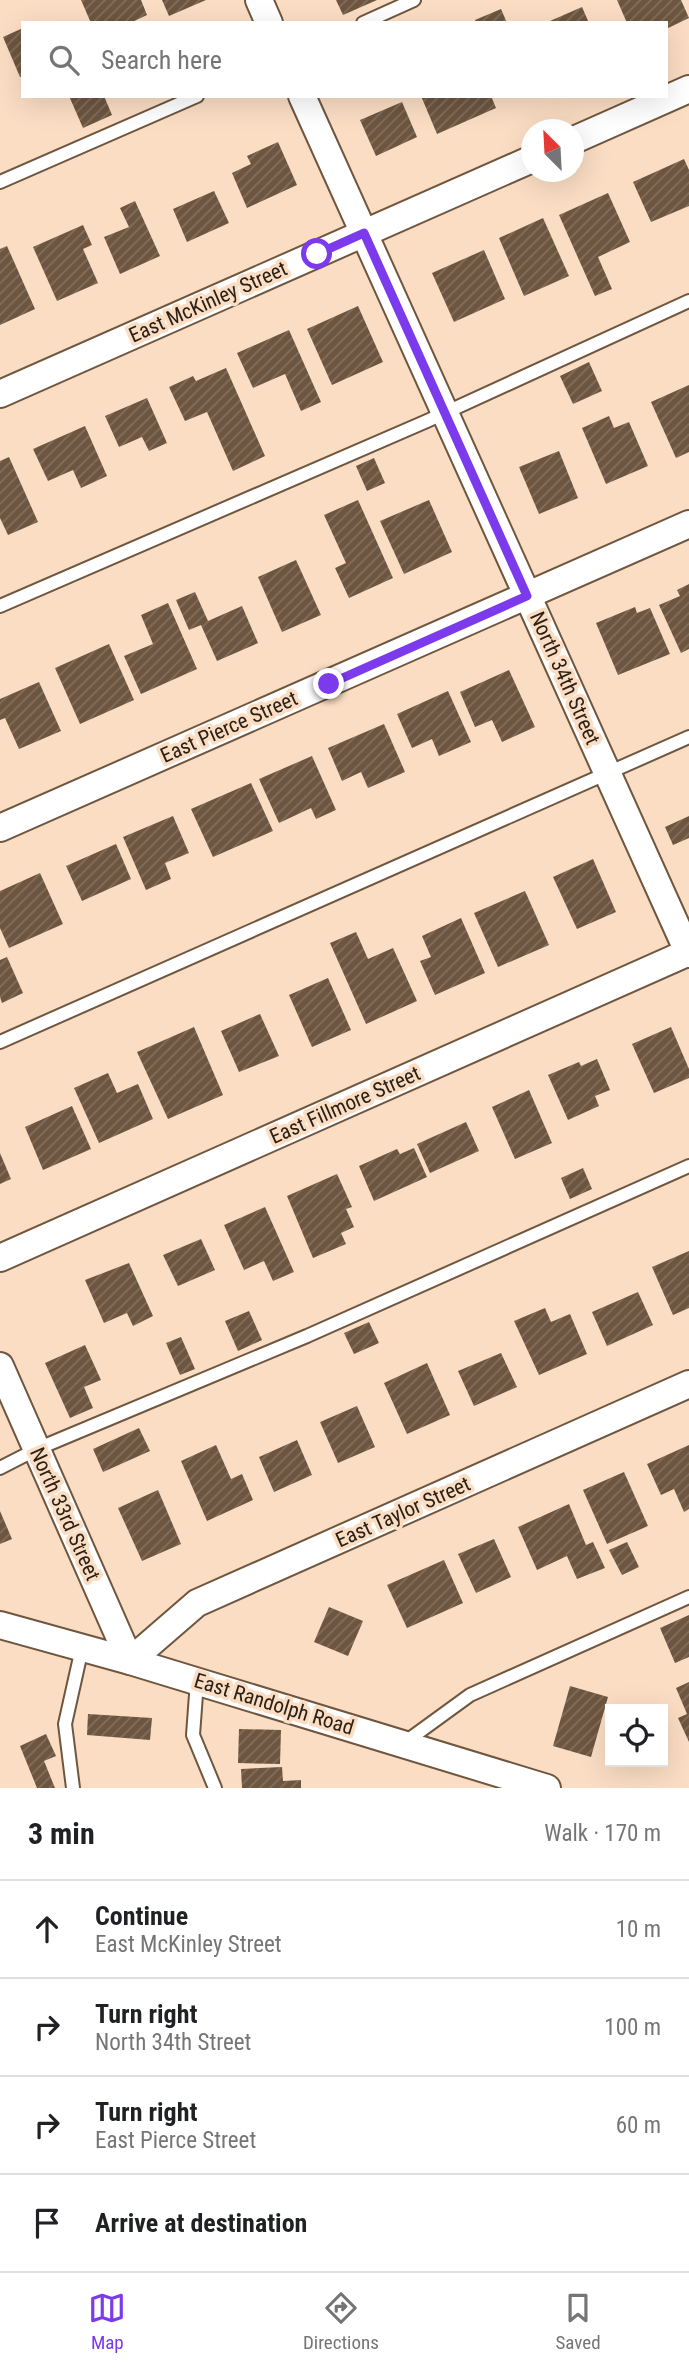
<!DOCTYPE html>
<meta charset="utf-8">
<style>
:root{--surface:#fff;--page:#f6f6f6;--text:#202124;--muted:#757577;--line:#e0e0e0;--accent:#7c3aed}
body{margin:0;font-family:"Roboto Condensed",sans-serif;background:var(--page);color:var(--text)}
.controls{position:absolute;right:21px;bottom:21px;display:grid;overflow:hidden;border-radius:0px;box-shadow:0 7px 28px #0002}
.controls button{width:63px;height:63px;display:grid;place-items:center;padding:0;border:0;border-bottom:2px solid var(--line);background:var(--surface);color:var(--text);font:35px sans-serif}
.compass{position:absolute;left:521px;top:119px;width:63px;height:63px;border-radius:50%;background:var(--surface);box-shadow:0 7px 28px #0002;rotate:336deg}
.stop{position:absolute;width:21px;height:21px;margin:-16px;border:5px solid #7c3aed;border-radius:50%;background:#fff}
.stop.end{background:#7c3aed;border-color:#fff;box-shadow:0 2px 7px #0008}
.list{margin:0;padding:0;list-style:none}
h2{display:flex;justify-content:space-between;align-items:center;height:91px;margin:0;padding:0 28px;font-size:30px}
h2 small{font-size:23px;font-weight:400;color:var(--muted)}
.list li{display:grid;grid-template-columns:46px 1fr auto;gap:21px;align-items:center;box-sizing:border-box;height:98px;padding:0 28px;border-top:2px solid var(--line)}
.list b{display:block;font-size:26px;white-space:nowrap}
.list p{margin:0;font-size:23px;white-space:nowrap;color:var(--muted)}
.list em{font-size:23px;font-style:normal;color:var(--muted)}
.icon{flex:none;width:38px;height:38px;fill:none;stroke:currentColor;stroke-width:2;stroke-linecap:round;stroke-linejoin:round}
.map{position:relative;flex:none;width:689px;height:1788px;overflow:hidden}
.search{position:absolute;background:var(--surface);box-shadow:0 7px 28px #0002;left:21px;right:21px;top:21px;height:77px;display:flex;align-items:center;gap:18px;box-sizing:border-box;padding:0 24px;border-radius:0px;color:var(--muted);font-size:26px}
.sheet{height:483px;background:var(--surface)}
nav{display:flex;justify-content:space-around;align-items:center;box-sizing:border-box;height:98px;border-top:2px solid var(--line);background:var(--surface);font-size:19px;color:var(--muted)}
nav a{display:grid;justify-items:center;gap:4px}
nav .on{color:var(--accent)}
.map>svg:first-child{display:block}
.building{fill:url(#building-hatch)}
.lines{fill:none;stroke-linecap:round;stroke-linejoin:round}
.service-casing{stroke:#6e563f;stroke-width:16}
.minor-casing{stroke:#6e563f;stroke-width:30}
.service{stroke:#fff;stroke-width:12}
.minor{stroke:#fff;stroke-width:26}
.route{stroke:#7c3aed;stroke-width:9}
.labels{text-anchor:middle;stroke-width:7;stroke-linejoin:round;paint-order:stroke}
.street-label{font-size:21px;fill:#2a2016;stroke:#faddc3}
</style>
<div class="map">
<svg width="689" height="1788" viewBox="0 0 689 1788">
<defs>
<pattern id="building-hatch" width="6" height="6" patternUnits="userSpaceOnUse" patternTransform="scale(1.75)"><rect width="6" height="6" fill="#6d553f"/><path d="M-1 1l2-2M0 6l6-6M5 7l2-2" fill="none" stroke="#826f5e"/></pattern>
</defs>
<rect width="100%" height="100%" fill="#faddc3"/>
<g class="building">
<polygon points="81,0 141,0 147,15 130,23 91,23"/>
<polygon points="162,0 206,0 169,16"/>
<polygon points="336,0 377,0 343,15"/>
<polygon points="617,0 681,0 689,18 666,29 666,23 627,23"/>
<polygon points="582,7 589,23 551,23 550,21"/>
<polygon points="501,9 507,23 476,23 475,20"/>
<polygon points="23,28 23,76 20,77 3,37"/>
<polygon points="69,96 104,96 112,115 83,128"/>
<polygon points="421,96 491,96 496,108 437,134"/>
<polygon points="402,102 417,137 376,156 360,120"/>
<polygon points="278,142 297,185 247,208 232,173 251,164 247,156"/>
<polygon points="684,159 689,170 689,206 651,222 633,182"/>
<polygon points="214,191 229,223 187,242 173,209"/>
<polygon points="608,193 630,242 598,257 612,289 595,296 559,215"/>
<polygon points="135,201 160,256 120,274 104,237 129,227 120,208"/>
<polygon points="543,218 569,276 524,296 499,238"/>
<polygon points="83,225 92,245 83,249 98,283 57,301 33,247"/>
<polygon points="7,246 35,309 0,325 0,249"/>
<polygon points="484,250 505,299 454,322 432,273"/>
<polygon points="358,306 383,362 332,385 307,329"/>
<polygon points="289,330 321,402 301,411 285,374 253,388 237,353"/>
<polygon points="589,362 602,391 573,404 560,376"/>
<polygon points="226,368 265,456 233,471 207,412 185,421 169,387 193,376 196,381"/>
<polygon points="689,385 689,452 676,458 651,402"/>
<polygon points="147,398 167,443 149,451 142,437 119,447 105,416"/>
<polygon points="609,416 614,428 629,422 648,466 606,484 582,428"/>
<polygon points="85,426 107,476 81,488 73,470 48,481 33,449"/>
<polygon points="559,451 578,498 539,514 519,467"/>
<polygon points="9,457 38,522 8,535 0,518 0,461"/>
<polygon points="374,458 385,483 367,491 356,466"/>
<polygon points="358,500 393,578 349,598 335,568 346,563 324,515"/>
<polygon points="429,500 452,552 404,574 380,521"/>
<polygon points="296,560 321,615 282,632 258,577"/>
<polygon points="689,584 689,649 681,653 659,605 680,596 677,590"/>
<polygon points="195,592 208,621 242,606 258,643 217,661 201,625 189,630 176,600"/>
<polygon points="168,603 197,669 141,694 124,656 153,644 141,615"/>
<polygon points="635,607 637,613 650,608 670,654 618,675 596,623"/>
<polygon points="109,644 134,700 80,724 55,668"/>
<polygon points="509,670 535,727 502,742 492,720 475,727 460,692"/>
<polygon points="39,682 61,731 19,749 5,718 0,720 0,699"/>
<polygon points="448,691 471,742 439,756 432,739 412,748 397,714"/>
<polygon points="384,724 405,772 368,788 361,772 342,781 328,748"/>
<polygon points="312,756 336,810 316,819 311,808 279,823 259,779"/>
<polygon points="251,783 273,831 213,857 191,809"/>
<polygon points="173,816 189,853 165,863 171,879 146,890 123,837"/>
<polygon points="689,816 689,838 673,845 665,827"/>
<polygon points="116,844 131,879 82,901 66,866"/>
<polygon points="593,859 616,912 577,929 553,877"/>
<polygon points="40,873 63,924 9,948 0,928 0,891"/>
<polygon points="525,891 549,945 498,967 474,913"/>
<polygon points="461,918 485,973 435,995 420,961 431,957 422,936"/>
<polygon points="356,932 368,959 393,948 417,1001 366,1024 330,943"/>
<polygon points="7,957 23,993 2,1003 0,997 0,960"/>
<polygon points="328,978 351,1030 312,1047 289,995"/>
<polygon points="260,1014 279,1056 239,1072 221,1031"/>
<polygon points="194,1027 223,1095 168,1119 137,1052"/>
<polygon points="671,1027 689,1069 689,1078 654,1093 632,1044"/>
<polygon points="597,1059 610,1090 595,1096 599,1106 568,1120 548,1075 579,1062 581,1066"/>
<polygon points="108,1073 117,1093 138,1084 153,1119 99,1143 74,1088"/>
<polygon points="529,1090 552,1143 515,1159 492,1107"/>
<polygon points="72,1106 91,1149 43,1170 25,1127"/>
<polygon points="466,1122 479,1151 430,1173 417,1144"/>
<polygon points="414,1148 427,1177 374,1201 359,1166 397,1149 400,1154"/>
<polygon points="0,1153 11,1179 0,1184"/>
<polygon points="583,1168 592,1189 570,1199 561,1178"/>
<polygon points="337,1174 352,1207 346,1209 354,1227 341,1233 346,1244 313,1258 287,1196"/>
<polygon points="265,1207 294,1272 273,1281 264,1261 244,1270 224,1225"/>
<polygon points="201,1239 215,1270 178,1286 163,1255"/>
<polygon points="689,1251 689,1308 673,1315 652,1267"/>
<polygon points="129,1263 153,1316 133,1326 127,1313 104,1323 85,1280"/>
<polygon points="638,1292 653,1325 607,1346 592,1312"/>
<polygon points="545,1308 551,1322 570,1314 587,1354 539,1375 514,1321"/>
<polygon points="249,1311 262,1340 238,1351 225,1321"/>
<polygon points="369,1322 379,1343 354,1354 344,1333"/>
<polygon points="181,1337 195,1369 180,1375 166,1343"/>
<polygon points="85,1345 101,1380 84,1387 93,1408 70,1418 45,1363"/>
<polygon points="501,1353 517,1387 474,1406 458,1371"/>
<polygon points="427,1363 450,1415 407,1434 384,1383"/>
<polygon points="357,1406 375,1447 338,1463 320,1422"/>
<polygon points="139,1428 150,1451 103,1472 93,1449"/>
<polygon points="297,1440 312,1475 274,1492 259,1457"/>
<polygon points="216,1445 231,1479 242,1474 253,1500 207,1521 181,1461"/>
<polygon points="689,1445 689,1509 684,1512 674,1489 661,1495 647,1464"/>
<polygon points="624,1472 648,1526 607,1544 583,1490"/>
<polygon points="158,1490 181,1544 142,1561 118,1508"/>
<polygon points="569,1504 586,1545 593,1542 605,1568 577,1579 567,1556 537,1570 518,1527"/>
<polygon points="0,1511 12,1539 0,1544"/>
<polygon points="494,1539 511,1577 476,1593 458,1554"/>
<polygon points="627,1542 639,1567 622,1575 609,1550"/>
<polygon points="444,1560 463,1603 407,1628 387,1585"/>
<polygon points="329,1607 363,1621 348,1656 314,1642"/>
<polygon points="689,1615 689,1657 675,1663 660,1628"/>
<polygon points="689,1682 689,1742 678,1718 687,1714 676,1688"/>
<polygon points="570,1686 608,1697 591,1757 553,1746"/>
<polygon points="88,1714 152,1718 150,1740 87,1735"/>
<polygon points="239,1729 281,1730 280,1764 238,1763"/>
<polygon points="46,1734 56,1756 44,1761 55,1788 37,1788 20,1746"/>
<polygon points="282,1767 283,1781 301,1780 301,1788 242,1788 241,1769"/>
</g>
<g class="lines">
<g class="service-casing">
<g id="service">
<polyline points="363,23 414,0"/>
<polyline points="0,182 197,96"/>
<polyline points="0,606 427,421 689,301"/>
<polyline points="0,1042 689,737"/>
<polyline points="0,1468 37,1449 307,1336 689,1166"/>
<polyline points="197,1681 193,1735 215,1788"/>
<polyline points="404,1743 470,1695 689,1597"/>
<polyline points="73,1788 65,1724 82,1648"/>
</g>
</g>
<g class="minor-casing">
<g id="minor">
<polyline points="259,0 269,23"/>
<polyline points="302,96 689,954"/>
<polyline points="574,140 689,89"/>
<polyline points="0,394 532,159"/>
<polyline points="0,828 689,524"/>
<polyline points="0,1258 689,952"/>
<polyline points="0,1366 130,1661 197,1603 689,1384"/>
<polyline points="0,1625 130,1661 547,1788"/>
</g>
</g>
<use href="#service" class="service"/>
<use href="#minor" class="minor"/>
</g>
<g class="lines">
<polyline class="route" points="317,254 364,233 527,596 329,684"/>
</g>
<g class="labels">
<g class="street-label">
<text transform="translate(208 302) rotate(-24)" y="7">East McKinley Street</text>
<text transform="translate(565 678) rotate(66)" y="7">North 34th Street</text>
<text transform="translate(229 727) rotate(-24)" y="7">East Pierce Street</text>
<text transform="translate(345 1105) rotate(-24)" y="7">East Fillmore Street</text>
<text transform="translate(403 1512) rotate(-24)" y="7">East Taylor Street</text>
<text transform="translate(65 1514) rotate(66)" y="7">North 33rd Street</text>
<text transform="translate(274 1704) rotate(17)" y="7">East Randolph Road</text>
</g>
</g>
</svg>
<div class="controls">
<button><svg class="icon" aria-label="locate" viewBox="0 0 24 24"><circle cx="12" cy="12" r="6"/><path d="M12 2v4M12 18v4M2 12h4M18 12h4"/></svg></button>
</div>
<svg class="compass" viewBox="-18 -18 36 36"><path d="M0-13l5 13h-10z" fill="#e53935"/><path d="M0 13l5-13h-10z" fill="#757577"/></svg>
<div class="stop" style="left:317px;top:254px"></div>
<div class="stop end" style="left:329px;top:684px"></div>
<div class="search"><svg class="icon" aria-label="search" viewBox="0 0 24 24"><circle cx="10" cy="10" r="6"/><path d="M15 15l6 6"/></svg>Search here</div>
</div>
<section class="sheet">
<h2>3 min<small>Walk · 170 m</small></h2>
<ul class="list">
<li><svg class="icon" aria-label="ahead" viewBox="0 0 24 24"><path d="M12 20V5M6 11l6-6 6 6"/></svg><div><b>Continue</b><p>East McKinley Street</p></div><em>10 m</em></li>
<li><svg class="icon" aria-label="right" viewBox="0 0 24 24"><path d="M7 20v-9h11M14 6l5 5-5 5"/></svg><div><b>Turn right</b><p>North 34th Street</p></div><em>100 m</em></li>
<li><svg class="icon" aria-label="right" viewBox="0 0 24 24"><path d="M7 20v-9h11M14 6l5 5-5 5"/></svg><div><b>Turn right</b><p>East Pierce Street</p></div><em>60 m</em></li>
<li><svg class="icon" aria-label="arrive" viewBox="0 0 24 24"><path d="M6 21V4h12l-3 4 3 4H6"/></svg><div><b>Arrive at destination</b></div></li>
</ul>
</section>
<nav>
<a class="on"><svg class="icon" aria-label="map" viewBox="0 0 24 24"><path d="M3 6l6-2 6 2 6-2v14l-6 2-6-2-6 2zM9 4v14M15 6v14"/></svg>Map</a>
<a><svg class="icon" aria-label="directions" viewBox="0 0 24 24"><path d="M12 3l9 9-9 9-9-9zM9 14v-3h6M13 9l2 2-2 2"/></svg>Directions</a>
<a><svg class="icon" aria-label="saved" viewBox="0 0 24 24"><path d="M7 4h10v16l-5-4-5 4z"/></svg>Saved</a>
</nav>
